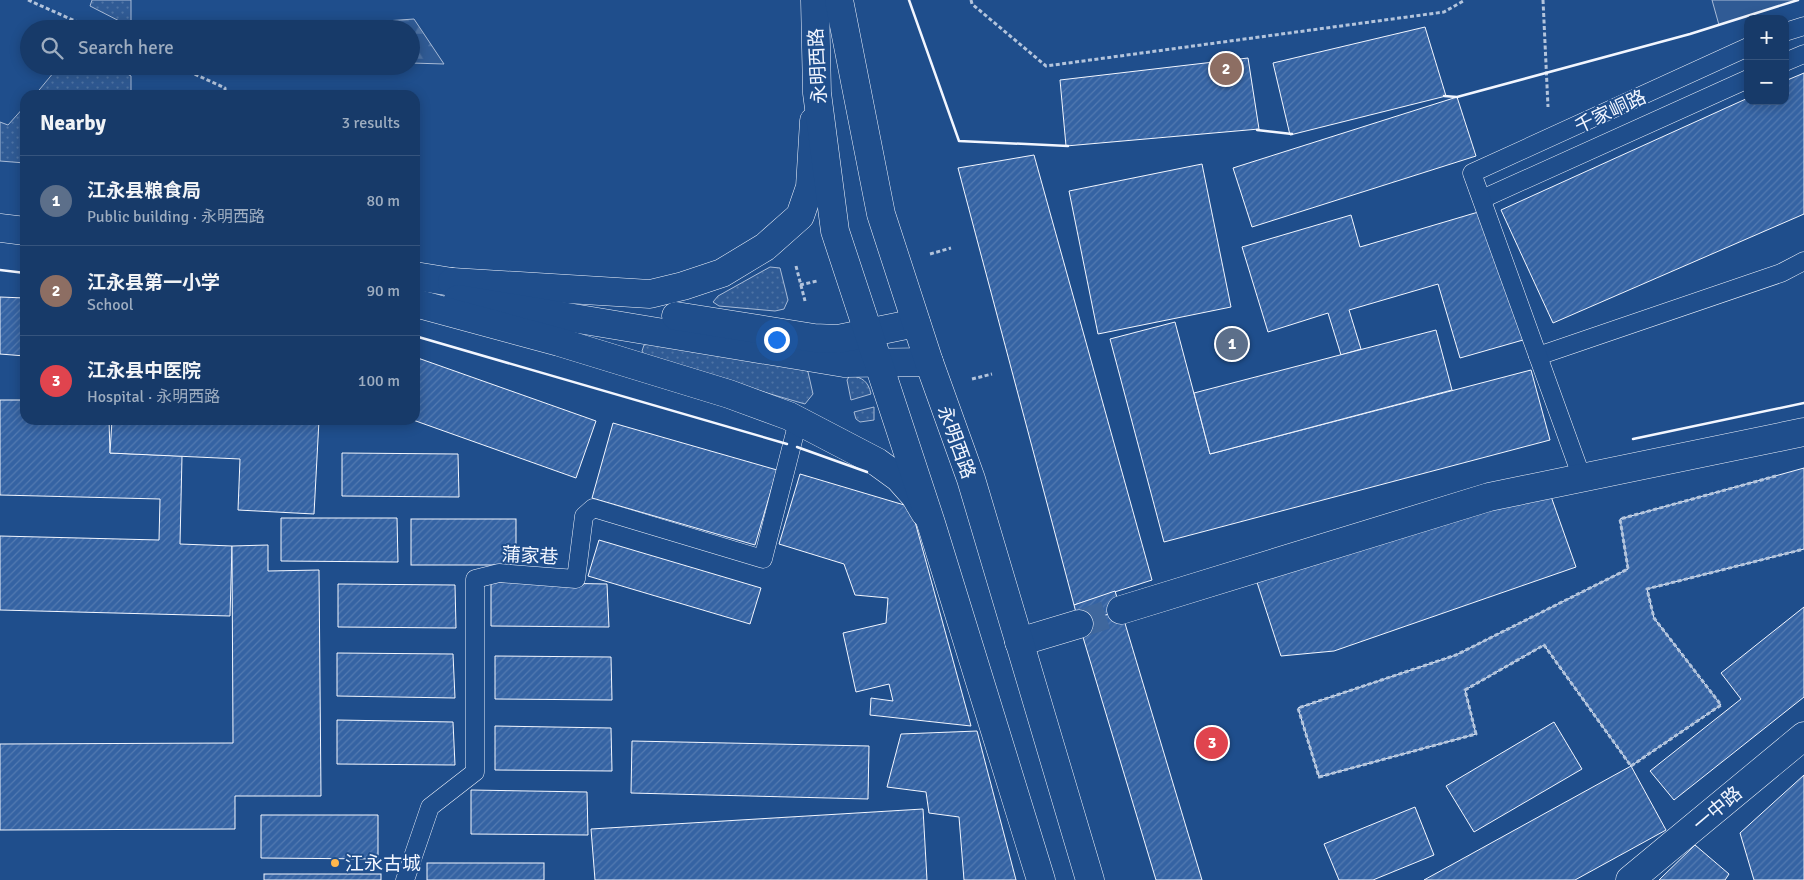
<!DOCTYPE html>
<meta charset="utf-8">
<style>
:root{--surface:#173a69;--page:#20416f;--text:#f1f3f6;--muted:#9eadc0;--line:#36547d;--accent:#ffb74d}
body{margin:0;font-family:Signika,"Noto Sans SC",sans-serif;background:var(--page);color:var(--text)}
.controls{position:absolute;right:15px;top:15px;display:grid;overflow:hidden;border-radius:10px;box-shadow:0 2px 12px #0003}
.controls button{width:45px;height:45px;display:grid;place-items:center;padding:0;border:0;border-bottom:1px solid var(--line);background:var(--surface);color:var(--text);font:25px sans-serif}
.you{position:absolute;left:776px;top:339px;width:18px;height:18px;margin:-12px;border:4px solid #fff;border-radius:50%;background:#1a73e8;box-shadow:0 0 0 8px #1a73e833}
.badge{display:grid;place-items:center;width:32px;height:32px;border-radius:50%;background:var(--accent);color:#fff;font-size:16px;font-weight:700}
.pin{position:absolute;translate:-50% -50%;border:2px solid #fff;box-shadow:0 1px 5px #0006}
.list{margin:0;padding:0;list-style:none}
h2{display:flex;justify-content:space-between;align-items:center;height:65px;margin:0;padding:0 20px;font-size:21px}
h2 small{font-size:16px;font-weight:400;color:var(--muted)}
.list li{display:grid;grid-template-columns:32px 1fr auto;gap:15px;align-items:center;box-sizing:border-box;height:90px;padding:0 20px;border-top:1px solid var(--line)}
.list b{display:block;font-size:19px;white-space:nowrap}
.list p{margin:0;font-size:16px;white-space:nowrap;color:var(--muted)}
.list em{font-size:16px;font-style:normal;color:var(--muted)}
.icon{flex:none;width:28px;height:28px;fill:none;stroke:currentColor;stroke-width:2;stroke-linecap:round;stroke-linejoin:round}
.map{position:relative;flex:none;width:1804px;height:880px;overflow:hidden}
.search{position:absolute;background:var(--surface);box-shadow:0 2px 12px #0003;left:20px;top:20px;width:400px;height:55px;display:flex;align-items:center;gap:12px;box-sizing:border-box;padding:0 18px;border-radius:28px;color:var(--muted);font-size:19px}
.panel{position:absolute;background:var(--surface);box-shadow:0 2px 12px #0003;left:20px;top:90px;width:400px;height:335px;border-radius:15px}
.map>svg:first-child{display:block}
.grass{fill:url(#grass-dots);stroke:#a8bbd7}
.forest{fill:url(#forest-firs);stroke:#a8bbd7}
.park{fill:#305b95;stroke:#a8bbd7}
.building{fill:url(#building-hatch);stroke:#f2f6ff}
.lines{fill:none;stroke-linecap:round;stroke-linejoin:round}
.street-tunnel{stroke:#3f679d;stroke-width:28;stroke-dasharray:28 14;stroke-linecap:butt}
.lane-casing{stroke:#f2f6ff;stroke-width:19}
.street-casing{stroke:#f2f6ff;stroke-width:29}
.secondary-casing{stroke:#f2f6ff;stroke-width:29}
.primary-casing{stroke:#f2f6ff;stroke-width:29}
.path{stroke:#b3c4dc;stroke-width:3;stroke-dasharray:4 2.5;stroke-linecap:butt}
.lane{stroke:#1f4e8c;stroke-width:18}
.street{stroke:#1f4e8c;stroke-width:28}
.secondary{stroke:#1f4e8c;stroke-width:28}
.primary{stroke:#1f4e8c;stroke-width:28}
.wall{stroke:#f2f6ff;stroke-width:2.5}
.poi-dot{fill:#ffb74d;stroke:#1f4e8c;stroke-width:2}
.labels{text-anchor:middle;stroke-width:4;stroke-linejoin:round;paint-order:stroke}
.street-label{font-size:19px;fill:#f2f6ff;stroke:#1f4e8c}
.poi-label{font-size:19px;fill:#f2f6ff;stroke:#1f4e8c;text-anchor:start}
</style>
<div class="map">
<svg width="1804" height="880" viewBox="0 0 1804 880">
<defs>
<pattern id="grass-dots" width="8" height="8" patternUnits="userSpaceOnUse" patternTransform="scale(1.25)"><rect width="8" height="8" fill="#305b95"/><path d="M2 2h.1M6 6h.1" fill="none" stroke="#4e73a5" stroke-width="1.8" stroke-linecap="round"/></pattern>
<pattern id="forest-firs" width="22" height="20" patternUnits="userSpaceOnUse" patternTransform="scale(1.25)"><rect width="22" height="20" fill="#305b95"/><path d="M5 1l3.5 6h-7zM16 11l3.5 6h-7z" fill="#4e73a5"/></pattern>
<pattern id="building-hatch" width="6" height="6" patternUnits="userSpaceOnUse" patternTransform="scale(1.25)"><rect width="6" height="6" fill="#3563a3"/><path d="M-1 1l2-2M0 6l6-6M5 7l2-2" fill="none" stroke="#537ab1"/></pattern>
</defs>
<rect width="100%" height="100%" fill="#1f4e8c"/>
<g class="grass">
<polygon points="92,0 131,0 131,27 90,6"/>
<polygon points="59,66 113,66 131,76 131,95 35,95"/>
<polygon points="25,106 25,163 0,161 0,122 8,125"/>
<polygon points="770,267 780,268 788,300 784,309 775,311 719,306 713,302 718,296"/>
<polygon points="651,344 805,369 808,372 813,394 805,404 646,358 642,351 644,345"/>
<path d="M850 375C863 378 868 381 871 394L851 400 847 380Z"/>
<polygon points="874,407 874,420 860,422 856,419 854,412"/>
</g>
<polygon class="forest" points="414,19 444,64 411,63 411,29 373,29 371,22"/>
<polygon class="park" points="1712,0 1798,0 1719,25"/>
<g class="building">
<polygon points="1425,27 1446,96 1290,135 1273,63"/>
<polygon points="1248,58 1259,129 1066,146 1060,80"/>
<polygon points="1804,73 1804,214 1553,323 1501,210 1748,98 1748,101 1785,101 1785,81"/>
<polygon points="1457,97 1476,156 1252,227 1233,168"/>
<polygon points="1034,155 1152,580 1074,605 958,168"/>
<polygon points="1202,164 1231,307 1098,334 1069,191"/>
<polygon points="1485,210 1523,340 1460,358 1438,284 1349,310 1361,349 1341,355 1328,313 1268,332 1242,247 1351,215 1360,247"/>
<polygon points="0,297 25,298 25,356 0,354"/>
<polygon points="1175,322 1210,454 1531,370 1550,440 1164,542 1110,339"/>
<polygon points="1436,330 1452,390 1210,454 1194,393"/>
<polygon points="415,357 596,421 576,478 413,420"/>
<polygon points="0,400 25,400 25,420 109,420 110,453 182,456 180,544 232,546 230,616 0,610 0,536 159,540 160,499 0,495"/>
<polygon points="112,420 319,420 314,514 238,510 240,459 110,453"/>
<polygon points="613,423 777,470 755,545 592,498"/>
<polygon points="342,453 458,454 459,497 342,496"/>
<polygon points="1804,468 1804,549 1647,589 1654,618 1721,705 1631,766 1544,645 1465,690 1476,734 1319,777 1298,708 1456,655 1628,569 1620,519"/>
<polygon points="800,474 911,507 971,726 870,715 871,698 893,701 889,684 856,692 843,633 886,623 888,598 855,595 844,564 779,544"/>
<polygon points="1547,485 1576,567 1334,651 1281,656 1253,570"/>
<polygon points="281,518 397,518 398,562 281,561"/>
<rect x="411" y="519" width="105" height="46"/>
<polygon points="599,540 761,588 750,624 588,576"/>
<polygon points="268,545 268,571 319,570 321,796 235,796 235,829 0,830 0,744 233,743 232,546"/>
<polygon points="491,582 607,584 609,627 491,626"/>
<polygon points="338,584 455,585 456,628 338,627"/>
<polygon points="1115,591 1121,610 1079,624 1074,605"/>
<polygon points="1804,607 1804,697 1674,800 1650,771 1741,699 1721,673"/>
<polygon points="1121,610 1202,880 1156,880 1079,624"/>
<polygon points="337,653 453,654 455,698 337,696"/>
<polygon points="495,656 611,657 612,700 495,699"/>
<polygon points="337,720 453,722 455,765 337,764"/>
<polygon points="1554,722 1582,769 1474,832 1446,786"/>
<polygon points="495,726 611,728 612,771 495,770"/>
<polygon points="977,731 1016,880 964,880 959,817 929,813 926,792 887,787 901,734"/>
<polygon points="632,741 869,746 868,799 631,793"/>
<polygon points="1631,766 1666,830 1575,880 1424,880"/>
<polygon points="1804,775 1804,880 1754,880 1740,833"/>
<polygon points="471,790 587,792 588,835 471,834"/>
<polygon points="1415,807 1434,855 1373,880 1339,880 1324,844"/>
<polygon points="923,809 927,880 595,880 591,829"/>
<polygon points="261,815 378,815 378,859 261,858"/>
<polygon points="1695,845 1729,874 1725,880 1659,880"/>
<rect x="427" y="863" width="117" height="17"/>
<rect x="264" y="874" width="117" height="6"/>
</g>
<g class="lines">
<polyline class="street-tunnel" points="1079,624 1121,610"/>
<g class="lane-casing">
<g id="lane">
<polyline points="1785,32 1804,26"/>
<polyline points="1785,62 1804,54"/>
<polyline points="1482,199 1748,79"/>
<polyline points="1538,356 1781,273 1804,261"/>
<polyline points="1582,478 1472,173 1748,47"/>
<polyline points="405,880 430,807 475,772 475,579 499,573 576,579 584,516 593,508 763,559 798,421"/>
</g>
</g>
<g class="street-casing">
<g id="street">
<polyline points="1121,610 1489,497 1804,432"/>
<polyline points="1019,642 1079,624"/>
<polyline points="1630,880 1804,736"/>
</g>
</g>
<g class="secondary-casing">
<g id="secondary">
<polyline points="0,228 25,231"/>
<polyline points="415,276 470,285"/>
<polyline points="452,282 650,294 683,286 722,273 765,247 800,216 810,187 814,121"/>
<polyline points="458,299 844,363 929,362"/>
<polyline points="415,303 559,342 729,394 789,416 877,462 899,478 915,496 925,513"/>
<polyline points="676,316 814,338 838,339 916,323"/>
</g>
</g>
<g class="primary-casing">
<g id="primary">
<polyline points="815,0 817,93 835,231 931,523 1041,880"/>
<polyline points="839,0 881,214 929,362 971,479 1090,880"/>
</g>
</g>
<g class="path">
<polyline points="28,0 93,29"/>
<polyline points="971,0 972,4 1046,66 1444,12 1465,0"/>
<polyline points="1543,0 1548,107"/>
<polyline points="177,66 225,88 225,95"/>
<polyline points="930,254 951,248"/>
<polyline points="796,266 805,301"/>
<polyline points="800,285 817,281"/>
<polyline points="972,379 992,374"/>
<polyline points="1776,476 1620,519 1628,569 1456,655 1298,708 1319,777 1476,734 1465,690 1544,645 1631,766 1721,705 1654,618 1647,589 1804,549"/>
</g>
<use href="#lane" class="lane"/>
<use href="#street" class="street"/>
<use href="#secondary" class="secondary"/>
<use href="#primary" class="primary"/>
<g class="wall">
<polyline points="909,0 959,141 1068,146"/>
<polyline points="1444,96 1457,97 1690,34 1798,0"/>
<polyline points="1257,130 1292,134"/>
<polyline points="0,270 25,273"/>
<polyline points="415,336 787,444"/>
<polyline points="1633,439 1804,403"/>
<polyline points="797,447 867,472"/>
</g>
</g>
<circle class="poi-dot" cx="335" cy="863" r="5"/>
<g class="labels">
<g class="street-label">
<text transform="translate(817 66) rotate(-93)" y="7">永明西路</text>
<text transform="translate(1610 111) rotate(-25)" y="7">千家峒路</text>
<text transform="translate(957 442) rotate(70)" y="7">永明西路</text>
<text transform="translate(530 555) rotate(3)" y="7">蒲家巷</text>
<text transform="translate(1717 808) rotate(-40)" y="7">一中路</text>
</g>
<g class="poi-label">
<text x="345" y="870">江永古城</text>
</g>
</g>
</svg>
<div class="controls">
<button>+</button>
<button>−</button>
</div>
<div class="you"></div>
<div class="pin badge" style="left:1232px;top:344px;background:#5c6f8a">1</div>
<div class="pin badge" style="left:1226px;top:69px;background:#8d6e63">2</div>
<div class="pin badge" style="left:1212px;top:743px;background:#e0444e">3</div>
<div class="search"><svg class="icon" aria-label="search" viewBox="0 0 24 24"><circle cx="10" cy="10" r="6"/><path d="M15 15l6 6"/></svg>Search here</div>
<section class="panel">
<h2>Nearby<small>3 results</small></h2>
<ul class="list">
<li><span class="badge" style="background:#5c6f8a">1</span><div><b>江永县粮食局</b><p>Public building · 永明西路</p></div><em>80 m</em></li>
<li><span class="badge" style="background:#8d6e63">2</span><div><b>江永县第一小学</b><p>School</p></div><em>90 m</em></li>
<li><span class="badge" style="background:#e0444e">3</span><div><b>江永县中医院</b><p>Hospital · 永明西路</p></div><em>100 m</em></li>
</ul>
</section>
</div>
